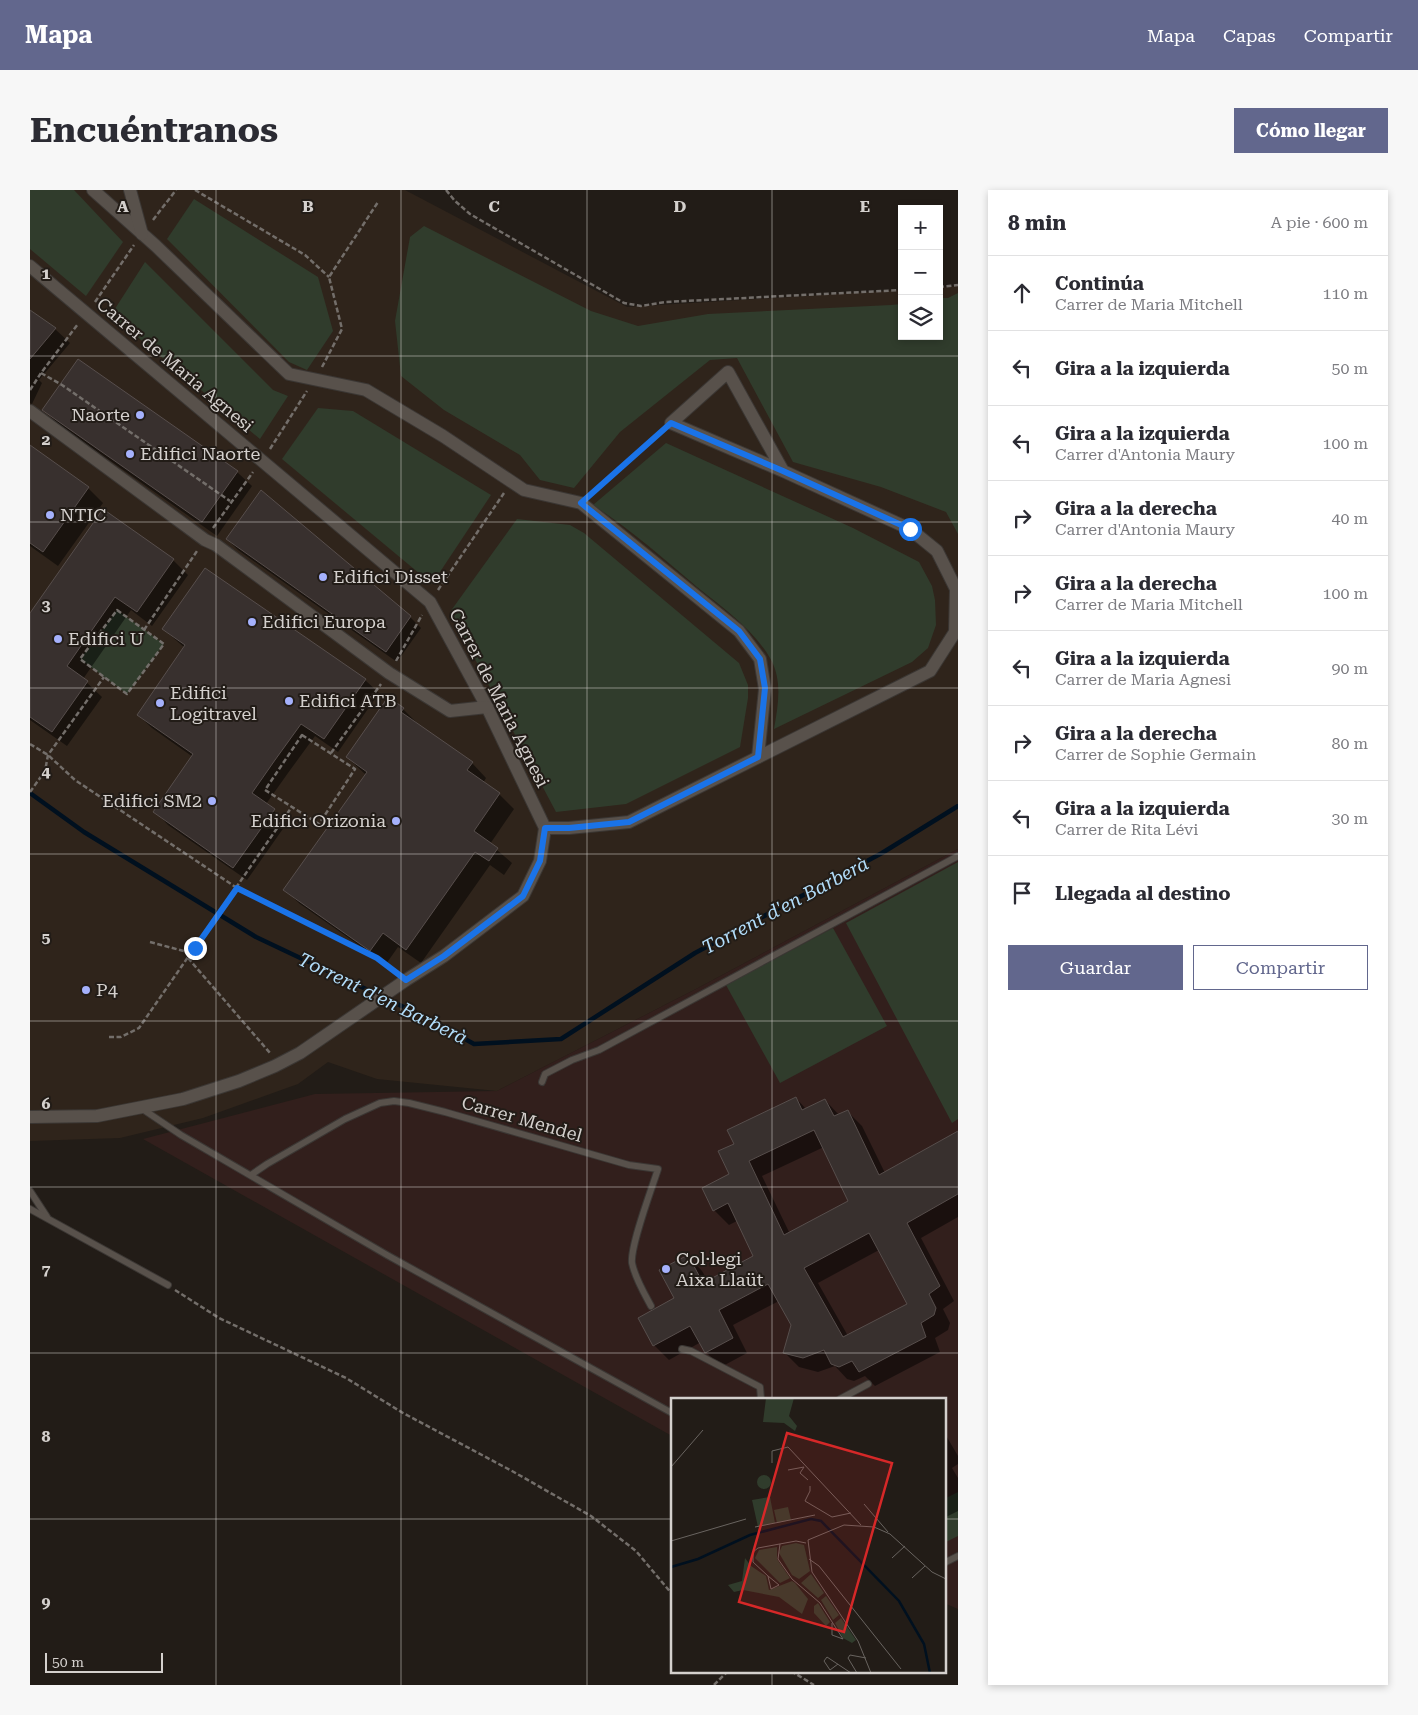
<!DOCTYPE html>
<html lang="es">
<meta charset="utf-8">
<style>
:root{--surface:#fff;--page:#f7f7f7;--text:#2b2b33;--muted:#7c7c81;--line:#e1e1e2;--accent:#62678d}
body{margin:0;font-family:"Roboto Serif",serif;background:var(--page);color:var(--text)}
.controls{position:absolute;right:15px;top:15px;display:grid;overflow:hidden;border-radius:0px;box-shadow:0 2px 8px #0003}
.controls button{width:45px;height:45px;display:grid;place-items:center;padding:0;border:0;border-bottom:1px solid var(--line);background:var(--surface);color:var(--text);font:25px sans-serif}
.scale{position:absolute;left:15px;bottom:12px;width:118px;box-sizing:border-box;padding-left:5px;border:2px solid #d4d0cd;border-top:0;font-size:14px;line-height:18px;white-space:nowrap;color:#d4d0cd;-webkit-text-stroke:4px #221c17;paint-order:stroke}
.stop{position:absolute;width:15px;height:15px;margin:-11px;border:4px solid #1a73e8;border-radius:50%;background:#fff}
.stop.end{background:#1a73e8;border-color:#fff;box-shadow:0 1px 5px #0008}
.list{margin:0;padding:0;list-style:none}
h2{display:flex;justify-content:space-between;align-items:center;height:65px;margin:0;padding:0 20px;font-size:21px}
h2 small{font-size:16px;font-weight:400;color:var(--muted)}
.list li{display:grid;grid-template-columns:32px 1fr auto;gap:15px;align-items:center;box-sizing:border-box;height:75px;padding:0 20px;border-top:1px solid var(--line)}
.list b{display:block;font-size:19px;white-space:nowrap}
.list p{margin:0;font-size:16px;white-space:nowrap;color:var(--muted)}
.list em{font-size:16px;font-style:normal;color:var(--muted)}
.actions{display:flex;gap:10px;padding:15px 20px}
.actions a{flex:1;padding:11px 0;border:1px solid var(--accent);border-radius:0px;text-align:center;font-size:18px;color:var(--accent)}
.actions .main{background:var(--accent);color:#fff}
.icon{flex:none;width:28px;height:28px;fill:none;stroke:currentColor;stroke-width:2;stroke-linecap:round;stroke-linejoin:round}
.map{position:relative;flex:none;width:928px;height:1495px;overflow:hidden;border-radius:0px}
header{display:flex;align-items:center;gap:30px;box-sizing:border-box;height:70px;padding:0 25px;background:var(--accent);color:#fff}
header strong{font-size:24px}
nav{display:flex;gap:28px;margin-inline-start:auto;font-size:18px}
.intro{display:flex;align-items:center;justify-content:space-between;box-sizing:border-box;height:120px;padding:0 30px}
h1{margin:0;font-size:35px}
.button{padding:12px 22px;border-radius:0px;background:var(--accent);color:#fff;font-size:18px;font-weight:700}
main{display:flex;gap:30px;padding:0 30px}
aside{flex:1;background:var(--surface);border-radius:0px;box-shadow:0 2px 8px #0003}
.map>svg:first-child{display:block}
.built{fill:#2f241b}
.education{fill:#321f1c}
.green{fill:#303c2c}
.shadow{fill:#0007;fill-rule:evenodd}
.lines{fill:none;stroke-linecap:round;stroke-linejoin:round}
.stream{stroke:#00101f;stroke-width:4.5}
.building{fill:#38302e;stroke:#574e4c;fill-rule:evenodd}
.lane-casing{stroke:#3b3734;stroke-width:8}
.street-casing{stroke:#3b3734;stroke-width:14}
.path{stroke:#736e6a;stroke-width:2.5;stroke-dasharray:5 2.5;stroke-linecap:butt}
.lane{stroke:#58514b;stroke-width:6}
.street{stroke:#58514b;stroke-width:12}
.route{stroke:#1a73e8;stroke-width:6}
.grid{fill:none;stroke:#d4d0cd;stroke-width:1;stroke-opacity:0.55}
.poi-dot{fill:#a5b1fc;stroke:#221c17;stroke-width:2}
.labels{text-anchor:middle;stroke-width:4;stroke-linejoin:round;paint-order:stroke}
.street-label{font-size:18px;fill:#d4d0cd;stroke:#221c17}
.poi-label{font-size:18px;fill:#d4d0cd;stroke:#221c17;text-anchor:start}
.water-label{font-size:19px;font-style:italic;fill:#b2ddfa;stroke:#221c17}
.inset-river{fill:none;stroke:#00101f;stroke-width:2.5}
.inset-road{fill:none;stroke:#696460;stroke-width:1}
.view{fill:#d62828;fill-opacity:0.15;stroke:#d62828;stroke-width:2.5}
.inset-edge{fill:none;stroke:#d4d0cd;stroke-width:2.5}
.grid-label{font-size:16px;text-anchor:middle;font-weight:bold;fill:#d4d0cd;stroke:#221c17;stroke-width:4;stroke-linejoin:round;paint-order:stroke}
</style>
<header>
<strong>Mapa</strong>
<nav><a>Mapa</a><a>Capas</a><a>Compartir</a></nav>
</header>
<div class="intro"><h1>Encuéntranos</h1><a class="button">Cómo llegar</a></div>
<main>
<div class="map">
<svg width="928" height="1495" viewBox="0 0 928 1495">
<rect width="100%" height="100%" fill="#221c17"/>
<polygon class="built" points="0,0 375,0 597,117 872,100 872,146 909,146 909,98 928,96 928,659 668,798 467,901 347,889 298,872 268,894 173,928 90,948 0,951"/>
<polygon class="education" points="928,659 928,1419 914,1413 914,1209 642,1209 642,1246 113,949 285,904 467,901 668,798"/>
<g class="green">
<polygon points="0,0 44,0 93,52 56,106 0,59"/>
<polygon points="164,9 288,87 303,141 277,180 259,172 137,49"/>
<polygon points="394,36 561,121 608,136 678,124 861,115 872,114 872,146 909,146 909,108 918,108 928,103 928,344 916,322 851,297 763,272 707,168 680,170 590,242 544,298 510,290 490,265 414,220 371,186 365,131 380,47"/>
<polygon points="115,72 243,200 258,206 230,249 81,125"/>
<polygon points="288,218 323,221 461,305 402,394 252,269"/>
<path d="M636 253 823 338 889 372 902 396 905 410 906 435 898 458 882 472 744 539C748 516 753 490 740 468 723 439 693 418 667 397 633 368 600 339 563 315Z"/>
<polygon points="487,329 540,335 554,343 709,473 718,495 718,508 710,557 596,614 526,622 420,422"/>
<polygon points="87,420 134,454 97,504 50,469"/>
<polygon points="928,672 928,929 922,933 816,733"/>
<polygon points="803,738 857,836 750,893 696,795"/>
<polygon points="928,1302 928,1346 914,1353 914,1309"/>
</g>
<g class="shadow">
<polygon points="0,122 25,139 40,153 9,190 12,193 2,214 0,213"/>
<polygon points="13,219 207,282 222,296 187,346 28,234"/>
<polygon points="0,257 58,298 73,313 28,376 0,356"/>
<polygon points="73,321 143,370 158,385 122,436 101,420 53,489 72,507 37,556 0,530 0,425"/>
<polygon points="197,349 380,427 391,438 367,472 208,360"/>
<polygon points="133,439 335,490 349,503 308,562 285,546 258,583 236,614 257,633 217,690 138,635 125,621 163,567 122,538 108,525 155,458"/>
<polygon points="359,509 373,519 388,534 387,535 442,573 456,588 453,593 469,604 484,619 460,654 482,673 474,685 460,675 391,773 368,757 356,774 270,714 255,700 336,585 317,567"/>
<path d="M766 908 776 919 795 910 809 925 817 921 832 936 855 983 928 943V1027L891 1048 924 1111 913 1119 920 1133 918 1140 905 1148 910 1162 845 1196 835 1186 824 1191 817 1189 805 1176 788 1182 769 1177 754 1162 763 1135 749 1111 703 1135 717 1163 691 1177 676 1162 671 1152 639 1170 624 1155 646 1109 658 1066 672 1081 678 1091 725 1066 707 1031 699 1035 684 1020 701 985 706 954ZM794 957 820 1012 760 1044 732 986ZM849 1060 879 1115 818 1146 788 1093Z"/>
<polygon points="914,1242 928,1266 928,1274 922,1278 928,1288 928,1321 914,1328"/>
</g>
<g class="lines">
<polyline class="stream" points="0,603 54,642 226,747 397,828 444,854 531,849 665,763 852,663 928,616"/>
</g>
<g class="building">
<polygon points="0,120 26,138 0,169"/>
<polygon points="48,169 208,281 172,332 12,220"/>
<polygon points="0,255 59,297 13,362 0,353"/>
<polygon points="231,300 381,426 356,462 196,349"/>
<polygon points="73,319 144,369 107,422 85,407 37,476 58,491 22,542 0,527 0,423"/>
<polygon points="175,378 336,489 294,549 271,534 245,570 222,603 245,619 203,678 123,622 163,564 107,525 155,455 132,439"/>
<polygon points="358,507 374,518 371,522 443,572 437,580 470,603 444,641 468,658 459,671 445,662 376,760 353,743 340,761 253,700 337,582 316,567"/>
<path d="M766 907 772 920 795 909 804 926 818 920 849 985 928 941V1004L877 1033 910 1096 899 1104 906 1118 904 1125 891 1133 896 1147 829 1182 822 1171 809 1177 801 1174 794 1160 773 1168 753 1163 761 1135 738 1094 689 1120 703 1148 675 1163 660 1136 623 1156 608 1128 644 1108 629 1080 658 1065 673 1093 723 1066 698 1013 683 1021 672 998 699 984 688 961 704 954 697 940ZM784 940 818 1011 754 1045 719 971ZM839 1043 877 1114 813 1147 774 1078Z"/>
</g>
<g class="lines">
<g class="lane-casing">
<g id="lane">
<polyline points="512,892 515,884 542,870 569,860 928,666"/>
<polyline points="111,918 151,945 357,1065 642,1223"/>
<path d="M221 985 237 974 315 929 350 913 364 911 379 913 415 922 599 975 628 979C622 998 600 1056 602 1073 605 1088 614 1103 621 1116"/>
<polyline points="0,1001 17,1027"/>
<polyline points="0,1019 138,1095"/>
<polyline points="652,1159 661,1161 730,1197 731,1209"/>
<polyline points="810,1209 838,1194"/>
<polyline points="914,1373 928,1366"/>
</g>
</g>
<g class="street-casing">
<g id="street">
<polyline points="63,0 126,56 259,184 336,200 413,246 494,300 551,313 709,441 730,469 735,499 728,567"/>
<polyline points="100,0 112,44"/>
<polyline points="0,76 400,412 457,517 515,638 510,671 493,706 414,766 376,790 270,863 245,876 209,891 153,909 67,926 0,927"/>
<polyline points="0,221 175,350 186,355 359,483 420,521 457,517"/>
<polyline points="515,638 539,638 599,632 900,481 925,442 926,399 907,361 880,339 753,281 698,182 641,233 753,281"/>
</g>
</g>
<g class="path">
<polyline points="165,0 275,65 299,87"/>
<polyline points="416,0 425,11 440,24 594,113 611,116 635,112 872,100"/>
<polyline points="123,30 146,0"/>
<polyline points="909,97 928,95"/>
<polyline points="65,112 104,55"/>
<polyline points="292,177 312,139 299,87 348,12"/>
<polyline points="11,183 32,195 200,311"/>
<polyline points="0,200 11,183 48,134"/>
<polyline points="240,259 277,201"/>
<polyline points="561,303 632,241"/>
<polyline points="183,338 223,282"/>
<polyline points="408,400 474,303"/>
<polygon points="87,420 134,454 97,504 50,469"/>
<polyline points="114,440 167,361"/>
<polyline points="366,471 392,425"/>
<polygon points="272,545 325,579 289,634 235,600"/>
<polyline points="0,554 18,565 45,590 207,698 347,768 365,781"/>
<polyline points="301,563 351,494"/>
<polyline points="0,602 15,581 18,565 74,487"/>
<polyline points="120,752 161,763"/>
<polyline points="158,768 240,863"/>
<polyline points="79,847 91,847 109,838 261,618"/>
<polyline points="145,1100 189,1128 316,1188 373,1223 482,1281 561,1326 606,1361 642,1404"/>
<polyline points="761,1481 784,1495"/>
<polyline points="684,1495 698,1481"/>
</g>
<use href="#lane" class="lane"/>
<use href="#street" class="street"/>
</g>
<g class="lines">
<polyline class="route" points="165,758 207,698 347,768 376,790 414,766 493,706 510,671 515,638 539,638 599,632 728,567 735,498 730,469 709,441 551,313 641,233 753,281 880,339"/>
</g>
<path class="grid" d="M186 0V1495M371 0V1495M557 0V1495M742 0V1209M0 166H928M0 332H928M0 498H928M0 664H928M0 831H928M0 997H928M0 1163H928M0 1329H642M914 1329H928M742 1481V1495"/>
<g class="poi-dot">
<circle cx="110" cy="225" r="5"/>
<circle cx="100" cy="264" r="5"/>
<circle cx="20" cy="325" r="5"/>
<circle cx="293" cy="387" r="5"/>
<circle cx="222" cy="432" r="5"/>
<circle cx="28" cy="449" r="5"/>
<circle cx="259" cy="511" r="5"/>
<circle cx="130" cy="513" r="5"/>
<circle cx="182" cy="611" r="5"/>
<circle cx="366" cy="631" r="5"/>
<circle cx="56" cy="800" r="5"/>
<circle cx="636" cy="1079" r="5"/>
</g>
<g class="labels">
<g class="street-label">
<text transform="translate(145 175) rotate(40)" y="6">Carrer de Maria Agnesi</text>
<text transform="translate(469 508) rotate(63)" y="6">Carrer de Maria Agnesi</text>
<text transform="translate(492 929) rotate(16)" y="6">Carrer Mendel</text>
</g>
<g class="poi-label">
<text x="100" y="231" text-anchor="end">Naorte</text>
<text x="110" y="270">Edifici Naorte</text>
<text x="30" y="331">NTIC</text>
<text x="303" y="393">Edifici Disset</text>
<text x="232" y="438">Edifici Europa</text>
<text x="38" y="455">Edifici U</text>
<text x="140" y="509">Edifici<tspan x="140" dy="21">Logitravel</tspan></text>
<text x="269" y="517">Edifici ATB</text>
<text x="172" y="617" text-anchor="end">Edifici SM2</text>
<text x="356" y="637" text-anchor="end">Edifici Orizonia</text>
<text x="66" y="806">P4</text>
<text x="646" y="1075">Col·legi<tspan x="646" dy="21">Aixa Llaüt</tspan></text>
</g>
<g class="water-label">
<text transform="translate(755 715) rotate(-28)" y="7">Torrent d'en Barberà</text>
<text transform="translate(353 808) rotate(26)" y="7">Torrent d'en Barberà</text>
</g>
</g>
<g transform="translate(641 1208)">
<rect width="275" height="275" fill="#221c17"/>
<path d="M95 0H123L118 18 126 28 124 33 113 25 92 24ZM86 84a7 7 0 1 1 14 0a7 7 0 1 1-14 0ZM99 99 104 125 87 129 81 102ZM117 109 120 122 106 125 103 112ZM125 145 133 147 139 173 128 181 121 177 108 155 111 148ZM106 149V161L119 180 109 185 84 160 88 152ZM74 160 80 168 95 178 98 192 121 183 124 185 137 201 131 216 108 199 72 192 63 194 57 187 71 183ZM140 176 153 195 147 200 130 185ZM155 198 168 217 162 222 150 202ZM147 205 159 224 155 228 143 215V208ZM170 220 185 242 181 245 172 240 164 225Z" fill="#303c2c"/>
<path class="inset-river" d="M0 169 27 161 79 137 140 121 150 123 228 203 253 246 259 275"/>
<path class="inset-road" d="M101 65V53L117 49 190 127M0 69 32 32M133 69 129 75 137 82M117 72 133 69M139 88V93L134 103 161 119 180 115M193 106 217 134M84 129 144 117M0 143 75 121M109 146 107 161 121 181 149 205 172 241 161 237V225M221 160 234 148M138 161 148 168 230 271M97 178 108 187 100 191 97 178 82 164V154L87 150 125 143 135 145M241 180 254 168M167 266 159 272 153 263 156 259 180 275M186 275 177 260 179 257 195 260M200 275 187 243 141 174 137 142 173 127 203 129 219 136 261 174 275 181"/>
<path class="view" d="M116 35 221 65 173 234 68 204Z"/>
<rect width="275" height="275" class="inset-edge"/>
</g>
<g class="grid-label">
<text x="93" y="22">A</text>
<text x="278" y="22">B</text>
<text x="464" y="22">C</text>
<text x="650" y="22">D</text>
<text x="835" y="22">E</text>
<text x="16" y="89">1</text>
<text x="16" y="255">2</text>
<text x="16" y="421">3</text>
<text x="16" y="587">4</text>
<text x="16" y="753">5</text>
<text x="16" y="919">6</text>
<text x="16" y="1085">7</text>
<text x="16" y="1252">8</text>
<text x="16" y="1418">9</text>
</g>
</svg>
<div class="controls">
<button>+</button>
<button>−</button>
<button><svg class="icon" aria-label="layers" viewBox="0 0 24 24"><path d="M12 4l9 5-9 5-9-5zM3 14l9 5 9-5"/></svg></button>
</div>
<div class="scale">50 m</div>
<div class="stop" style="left:880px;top:339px"></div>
<div class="stop end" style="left:165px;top:758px"></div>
</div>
<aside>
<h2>8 min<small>A pie · 600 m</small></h2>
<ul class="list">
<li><svg class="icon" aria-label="ahead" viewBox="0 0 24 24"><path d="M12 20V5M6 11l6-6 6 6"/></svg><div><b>Continúa</b><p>Carrer de Maria Mitchell</p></div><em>110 m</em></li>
<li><svg class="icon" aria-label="left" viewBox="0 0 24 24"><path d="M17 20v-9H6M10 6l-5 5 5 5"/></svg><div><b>Gira a la izquierda</b></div><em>50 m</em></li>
<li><svg class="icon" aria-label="left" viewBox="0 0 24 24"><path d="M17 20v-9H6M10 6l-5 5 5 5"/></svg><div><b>Gira a la izquierda</b><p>Carrer d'Antonia Maury</p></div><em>100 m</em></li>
<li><svg class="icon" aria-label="right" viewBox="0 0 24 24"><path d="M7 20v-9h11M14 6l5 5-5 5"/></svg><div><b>Gira a la derecha</b><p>Carrer d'Antonia Maury</p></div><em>40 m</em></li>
<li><svg class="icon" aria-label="right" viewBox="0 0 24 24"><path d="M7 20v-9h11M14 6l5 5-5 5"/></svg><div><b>Gira a la derecha</b><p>Carrer de Maria Mitchell</p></div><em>100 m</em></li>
<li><svg class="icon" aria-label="left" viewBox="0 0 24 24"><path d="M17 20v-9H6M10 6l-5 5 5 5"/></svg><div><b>Gira a la izquierda</b><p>Carrer de Maria Agnesi</p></div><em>90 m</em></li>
<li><svg class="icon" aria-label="right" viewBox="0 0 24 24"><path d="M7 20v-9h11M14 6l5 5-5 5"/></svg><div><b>Gira a la derecha</b><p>Carrer de Sophie Germain</p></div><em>80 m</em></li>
<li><svg class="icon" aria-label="left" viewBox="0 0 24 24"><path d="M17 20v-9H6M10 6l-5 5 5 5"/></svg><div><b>Gira a la izquierda</b><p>Carrer de Rita Lévi</p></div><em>30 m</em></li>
<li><svg class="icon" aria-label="arrive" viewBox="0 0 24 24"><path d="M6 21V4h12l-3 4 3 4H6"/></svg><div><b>Llegada al destino</b></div></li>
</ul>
<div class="actions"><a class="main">Guardar</a><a>Compartir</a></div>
</aside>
</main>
